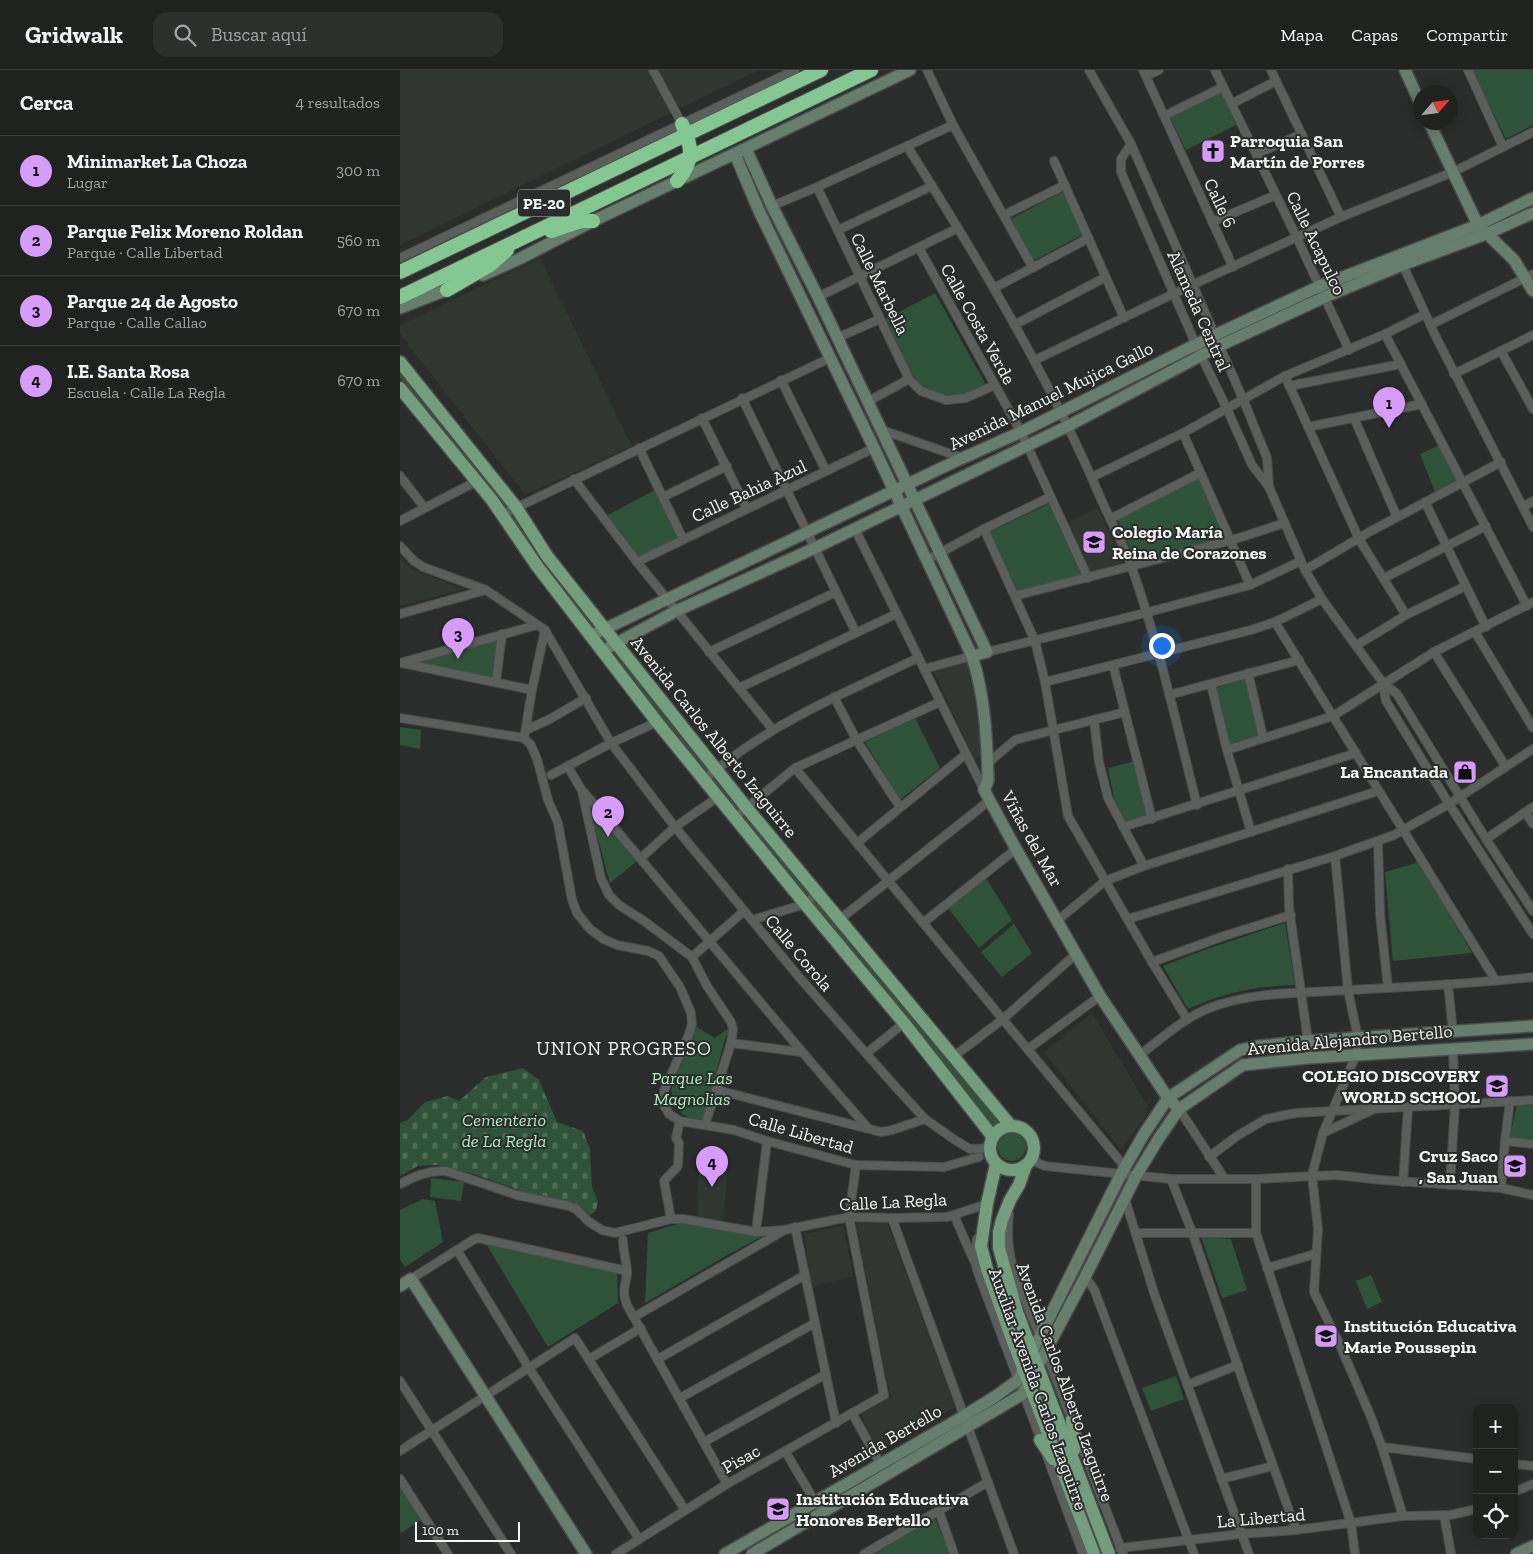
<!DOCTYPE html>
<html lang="es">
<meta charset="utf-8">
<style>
:root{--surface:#202220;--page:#2d2f2d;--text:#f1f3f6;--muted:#a2a4a5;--line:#3d3f3e;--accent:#d79bf9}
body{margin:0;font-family:"Zilla Slab",serif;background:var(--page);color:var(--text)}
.controls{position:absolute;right:15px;bottom:15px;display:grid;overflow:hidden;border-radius:10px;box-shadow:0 2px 12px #0003}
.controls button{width:45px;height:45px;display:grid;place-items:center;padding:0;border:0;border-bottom:1px solid var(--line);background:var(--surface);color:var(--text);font:25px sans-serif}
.compass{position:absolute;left:1013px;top:15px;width:45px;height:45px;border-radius:50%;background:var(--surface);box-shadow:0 2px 12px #0003;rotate:62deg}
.scale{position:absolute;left:15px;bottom:12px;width:105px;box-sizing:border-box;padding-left:5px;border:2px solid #f3f5f3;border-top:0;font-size:14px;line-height:18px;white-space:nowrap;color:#f3f5f3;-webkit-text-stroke:4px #2a2d2b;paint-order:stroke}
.you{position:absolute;left:761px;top:575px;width:18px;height:18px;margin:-12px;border:4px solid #fff;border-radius:50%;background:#1a73e8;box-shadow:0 0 0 8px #1a73e833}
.badge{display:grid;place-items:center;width:32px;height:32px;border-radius:50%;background:var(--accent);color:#111;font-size:16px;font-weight:700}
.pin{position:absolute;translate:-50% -41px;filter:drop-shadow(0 1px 2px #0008)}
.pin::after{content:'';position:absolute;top:26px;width:18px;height:15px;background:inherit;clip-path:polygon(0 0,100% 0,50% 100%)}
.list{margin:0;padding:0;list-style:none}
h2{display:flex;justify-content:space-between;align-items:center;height:65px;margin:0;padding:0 20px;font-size:21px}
h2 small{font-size:16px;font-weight:400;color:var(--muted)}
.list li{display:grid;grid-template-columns:32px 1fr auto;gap:15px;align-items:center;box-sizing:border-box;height:70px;padding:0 20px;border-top:1px solid var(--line)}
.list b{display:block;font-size:19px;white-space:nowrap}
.list p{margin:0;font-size:16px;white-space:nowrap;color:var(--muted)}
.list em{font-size:16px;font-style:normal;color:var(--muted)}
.icon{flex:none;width:28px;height:28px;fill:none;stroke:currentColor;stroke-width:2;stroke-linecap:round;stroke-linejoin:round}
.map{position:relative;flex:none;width:1133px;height:1484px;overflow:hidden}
header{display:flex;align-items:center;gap:30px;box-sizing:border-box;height:70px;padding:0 25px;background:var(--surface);border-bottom:1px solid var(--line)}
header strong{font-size:24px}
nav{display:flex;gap:28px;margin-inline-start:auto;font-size:18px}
.search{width:350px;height:45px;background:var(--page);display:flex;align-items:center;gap:12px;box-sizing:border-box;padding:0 18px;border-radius:15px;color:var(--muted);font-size:19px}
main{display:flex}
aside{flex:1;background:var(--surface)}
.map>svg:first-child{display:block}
.built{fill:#2f3730}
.cemetery{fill:url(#cemetery-stones)}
.green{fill:#2f5338}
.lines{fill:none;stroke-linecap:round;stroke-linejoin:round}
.street-casing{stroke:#494c49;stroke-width:10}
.secondary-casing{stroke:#494c49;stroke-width:14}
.primary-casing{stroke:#494c49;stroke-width:15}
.highway-casing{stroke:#494c49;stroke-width:16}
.street{stroke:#5b5f5c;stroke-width:8}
.secondary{stroke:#677e6c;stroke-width:11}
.primary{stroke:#749d7d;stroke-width:12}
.highway{stroke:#84c793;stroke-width:14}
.labels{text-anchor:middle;stroke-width:4;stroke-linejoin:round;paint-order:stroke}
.shield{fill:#2a2d2b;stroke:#b7b9b7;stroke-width:1}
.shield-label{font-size:16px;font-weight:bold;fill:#f3f5f3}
.poi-label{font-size:18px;font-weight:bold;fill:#f3f5f3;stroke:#2a2d2b;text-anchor:start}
.street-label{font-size:18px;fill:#f3f5f3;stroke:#2a2d2b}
.park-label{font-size:18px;font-style:italic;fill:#abecb9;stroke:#2a2d2b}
.neighbourhood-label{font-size:19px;letter-spacing:1px;fill:#f3f5f3;stroke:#2a2d2b}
</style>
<header>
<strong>Gridwalk</strong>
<div class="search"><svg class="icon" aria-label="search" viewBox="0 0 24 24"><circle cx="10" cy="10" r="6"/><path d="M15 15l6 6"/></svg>Buscar aquí</div>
<nav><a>Mapa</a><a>Capas</a><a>Compartir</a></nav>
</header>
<main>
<aside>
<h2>Cerca<small>4 resultados</small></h2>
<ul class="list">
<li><span class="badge">1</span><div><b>Minimarket La Choza</b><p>Lugar</p></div><em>300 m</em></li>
<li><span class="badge">2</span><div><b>Parque Felix Moreno Roldan</b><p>Parque · Calle Libertad</p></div><em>560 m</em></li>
<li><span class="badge">3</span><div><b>Parque 24 de Agosto</b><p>Parque · Calle Callao</p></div><em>670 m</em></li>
<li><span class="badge">4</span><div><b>I.E. Santa Rosa</b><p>Escuela · Calle La Regla</p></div><em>670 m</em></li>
</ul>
</aside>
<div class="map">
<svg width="1133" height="1484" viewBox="0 0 1133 1484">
<defs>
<pattern id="cemetery-stones" width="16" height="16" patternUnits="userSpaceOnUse" patternTransform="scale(1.25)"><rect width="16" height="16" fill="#2f5338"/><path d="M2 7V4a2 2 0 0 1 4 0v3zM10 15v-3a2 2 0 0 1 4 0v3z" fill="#4e6c55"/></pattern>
</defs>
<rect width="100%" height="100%" fill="#2a2d2b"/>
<g class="built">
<polygon points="0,0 359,0 0,175"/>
<polygon points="140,188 232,376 125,425 0,264 0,255"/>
<polygon points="698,438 723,492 689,503 666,453"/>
<polygon points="0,486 11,499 64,519 0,536"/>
<polygon points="570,591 583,685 575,690 533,600"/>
<polygon points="692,943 747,1035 745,1047 721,1080 644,982"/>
<polygon points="299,1085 329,1088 323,1150 297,1147"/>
<polygon points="456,1152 487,1152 555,1337 484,1380 478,1379 464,1353 462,1344 491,1326 480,1277"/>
<polygon points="443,1156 453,1206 412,1217 404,1164"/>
</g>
<polygon class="cemetery" points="123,998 139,1010 157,1052 183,1061 190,1079 192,1117 198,1132 196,1141 189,1146 174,1132 131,1124 74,1104 37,1095 18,1096 0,1106 0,1053 8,1050 25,1032 48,1026 59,1031 86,1007"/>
<g class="green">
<polygon points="1072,0 1133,0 1133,55 1106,69"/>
<polygon points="821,23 836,55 786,80 770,47"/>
<polygon points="662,122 684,164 633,191 611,149"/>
<path d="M535 223 586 315C518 348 510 299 486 249Z"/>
<polygon points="0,301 602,1053 594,1060 253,639 0,308"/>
<polygon points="1040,375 1059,410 1035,422 1020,384"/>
<polygon points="799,408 824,469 736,492 717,449"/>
<polygon points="255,420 279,469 238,488 204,447"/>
<polygon points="649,434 683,505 618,521 589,462"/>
<polygon points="98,568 94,605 90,608 21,593 19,591"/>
<polygon points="846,609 858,665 830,674 816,618"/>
<polygon points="515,648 540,698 500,730 465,672"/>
<polygon points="0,657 21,660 20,679 0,675"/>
<polygon points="735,691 748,745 725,751 715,733 708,698"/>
<polygon points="192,738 196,739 237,791 210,813 191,743"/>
<polygon points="1019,792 1072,883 993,891 985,802"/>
<polygon points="586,808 612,850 579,878 548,838"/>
<path d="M885 853 895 915C855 916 824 923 788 939L763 896 807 879Z"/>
<polygon points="614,854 632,883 602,907 581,882"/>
<path d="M297 957 315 968 330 957 324 972 304 1050C281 1048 275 1041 271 1019Z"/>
<polygon points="1133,1034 1133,1069 1110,1067 1117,1035"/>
<circle cx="612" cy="1077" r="14"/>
<polygon points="31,1108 64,1112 61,1131 30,1127"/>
<polygon points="23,1129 35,1131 43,1172 5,1197 0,1189 0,1140"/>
<polygon points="281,1153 361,1167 324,1187 245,1233 248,1163"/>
<polygon points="801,1166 831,1169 847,1220 822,1228"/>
<polygon points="85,1172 217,1202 218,1233 148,1277"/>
<polygon points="971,1205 982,1232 967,1239 956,1211"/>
<polygon points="776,1306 784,1329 751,1341 742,1318"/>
<polygon points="0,1416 22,1449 1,1463 0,1461"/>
<polygon points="535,1448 550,1484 474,1484"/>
</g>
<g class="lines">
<g class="street-casing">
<g id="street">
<polyline points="253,0 282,54"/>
<polyline points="527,0 553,55 633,198"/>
<polyline points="689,0 731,74 843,329 867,388 869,417"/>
<polyline points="743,0 833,197"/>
<polyline points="815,0 897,168 949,280"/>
<polyline points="871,0 941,147"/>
<polyline points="1068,0 1103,77"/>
<polyline points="746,6 759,0"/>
<polyline points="831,34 876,11"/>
<polyline points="764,46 823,17"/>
<polyline points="731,74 721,89 721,102 796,275 827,339 852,395 869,417 905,500 922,529 983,613 997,624 1086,769 1133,841"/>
<path d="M507 76C579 190 648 305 701 429 711 452 724 475 732 498 759 575 777 656 797 735"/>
<polyline points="856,84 902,64"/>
<polyline points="654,91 724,248"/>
<polyline points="417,117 509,309 521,321 546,330 566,328 595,315"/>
<polyline points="372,136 417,117 553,55"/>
<polyline points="604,145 665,115"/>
<polyline points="812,152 876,125"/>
<polyline points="438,160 532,116"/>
<polyline points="519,178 621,362 688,508"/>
<polyline points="0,188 395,0"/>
<polyline points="1001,191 1036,267 1133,457"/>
<polyline points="594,218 689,168"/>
<polyline points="418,227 558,158"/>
<polyline points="614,255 706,207"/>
<polyline points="1030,255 1133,204"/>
<polyline points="985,264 1127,536"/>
<polyline points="437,268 480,249"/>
<polyline points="1101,281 1133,339"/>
<polyline points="635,290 792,215 941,147 1053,102 1133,62"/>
<polyline points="1054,304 1133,265"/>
<polyline points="885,306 959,469 1006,545"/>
<polyline points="381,310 426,401"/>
<polyline points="889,316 1001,294"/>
<polyline points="342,328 456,563"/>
<polyline points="467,332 509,309"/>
<polyline points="302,348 347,439"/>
<polyline points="954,348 997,447"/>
<polyline points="908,357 1022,334"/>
<polyline points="482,360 563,388"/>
<polyline points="783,363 850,515"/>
<polyline points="239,378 283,469"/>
<polyline points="0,406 24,437"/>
<polyline points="692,407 783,363 885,306 985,264 1025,244"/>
<polyline points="174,409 237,492 373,660"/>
<polyline points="263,427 327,396"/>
<polyline points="1025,432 1086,557"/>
<polyline points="1123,437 1133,431"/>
<polyline points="103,444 430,288"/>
<polyline points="710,449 800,403"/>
<polyline points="0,451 77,411"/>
<polyline points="455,459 584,720"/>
<polyline points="584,459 635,571 645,612 668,746 752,892 787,949"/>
<polyline points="0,476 14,491 23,497 86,520 145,560 211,673 275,757 399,907 493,1014 525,1049 555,1070 570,1079 590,1078"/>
<polyline points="527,490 584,459 650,427"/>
<polyline points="237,492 474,378"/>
<polyline points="905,500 971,461 1101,392"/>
<polyline points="984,508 1086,456"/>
<polyline points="615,526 829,471 885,453"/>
<polyline points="0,544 86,520"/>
<polyline points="875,552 1096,911"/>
<polyline points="1075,562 1133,658"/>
<polyline points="957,575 1006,545 1066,516"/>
<polyline points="309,582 436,522"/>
<polyline points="587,582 745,543 850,515 901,491"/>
<polyline points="1034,582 1106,697"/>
<polyline points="0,593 137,555"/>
<polyline points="2,593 132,620"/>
<polyline points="713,595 752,749"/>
<polyline points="524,599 572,586"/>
<polyline points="848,603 863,667"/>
<polyline points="96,612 102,564"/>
<polyline points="645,612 851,560 875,552 922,529"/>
<polyline points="983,613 986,631 1049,734 1133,864"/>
<polyline points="811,614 827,680 851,762"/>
<polyline points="339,618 496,544"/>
<polyline points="769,625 899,590"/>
<polyline points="434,627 457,671 500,737"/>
<polyline points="0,648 124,668"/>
<polyline points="694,650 699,692 708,728 744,796"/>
<polyline points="126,660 150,649 186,628"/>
<polyline points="124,668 131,675 137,689 148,730 158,753 172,830 177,843 190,859 203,869 217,875 248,881 259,886 280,917 291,943 292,954 289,964 264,1021 264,1035 269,1044 280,1051 334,1060 367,1071 456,1095 544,1097 579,1087"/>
<polyline points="124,668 132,620 145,560"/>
<polyline points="827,680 933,646 1034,582 1133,532"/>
<polyline points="588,693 615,670 725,642"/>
<path d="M168 697 181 719C278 831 370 947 467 1057"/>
<polyline points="395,698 725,1097"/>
<polyline points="151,705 211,673 257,652"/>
<path d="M304 710C366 655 444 623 518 588"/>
<polyline points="182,721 201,808 209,825 219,835 244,851 292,887 307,916 331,952 333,959 331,973 305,1055"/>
<polyline points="1125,742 1133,754"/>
<polyline points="335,747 395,698 540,632"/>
<polyline points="723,757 956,683"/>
<polyline points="1086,769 1133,737"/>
<polyline points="978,771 980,844 988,918"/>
<polyline points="457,773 566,684"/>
<polyline points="935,786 948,920 958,968 956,985 923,1063 912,1105 918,1159 914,1222 939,1273 971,1347 982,1377 1003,1446"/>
<polyline points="241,788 275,757 318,727"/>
<polyline points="888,799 889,838 908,971 908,988"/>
<polyline points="728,849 935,786 994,765 1049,734 1133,679"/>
<polyline points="352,850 405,834 417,824"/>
<polyline points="439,850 590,730"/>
<polyline points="657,851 705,811 744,796 978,721"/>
<polyline points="523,853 616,779"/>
<polyline points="292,887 344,841"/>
<polyline points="752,892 824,866 891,845"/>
<polyline points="1048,914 1053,962"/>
<polyline points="331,973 401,982"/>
<polyline points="628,979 700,926"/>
<polyline points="467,983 504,953"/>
<path d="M740 985C763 967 785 947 812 937 850 923 892 923 932 921 999 917 1066 915 1133 907"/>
<polyline points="553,987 603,949 676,884"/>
<polyline points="317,1020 481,1062 492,1060 525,1049"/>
<polyline points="779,1039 824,1108"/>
<polyline points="923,1063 972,1040"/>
<polyline points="1105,1071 1133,1074"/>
<polyline points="809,1087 837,1066 866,1049 896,1043 1133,1030"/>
<polyline points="631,1090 645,1096 771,1109 856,1109 937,1105 982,1110 1101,1118 1133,1125"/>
<polyline points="771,1109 792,1162 846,1320 896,1460"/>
<polyline points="856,1109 856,1163 951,1453 955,1484"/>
<polyline points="1003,1112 1008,1038"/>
<path d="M0 1114C15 1106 29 1100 46 1101L117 1125 169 1136 176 1139 189 1152 202 1160 215 1163 271 1149H283L356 1162 384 1160 449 1147 492 1148 547 1147 587 1134"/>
<polyline points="1050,1115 1055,1034 1053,979"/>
<polyline points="1101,1118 1105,1071 1110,1031"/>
<polyline points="725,1129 755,1226 849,1484"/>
<path d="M609 1144C603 1195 624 1224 641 1269"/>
<polyline points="554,1145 573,1189"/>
<polyline points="492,1148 564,1346"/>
<polyline points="271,1149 264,1111 278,1096 279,1073 276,1068 280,1051"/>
<polyline points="395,1157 436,1353"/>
<polyline points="356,1162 367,1071"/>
<polyline points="736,1163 856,1163"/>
<polyline points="577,1169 575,1192 578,1203 642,1373"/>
<path d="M223 1170C223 1181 227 1193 227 1203 226 1218 221 1218 227 1235L327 1414"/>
<polyline points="57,1180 129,1298 239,1469"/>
<polyline points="867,1198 915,1184"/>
<polyline points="685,1207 694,1219 794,1484"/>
<polyline points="11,1209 73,1170 78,1168 227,1201"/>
<polyline points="234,1247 383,1161"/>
<polyline points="645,1280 723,1484"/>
<polyline points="189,1289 241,1258"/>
<polyline points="258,1289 405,1205"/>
<polyline points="0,1311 111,1484"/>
<polyline points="787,1315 838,1295"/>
<polyline points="280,1328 415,1253"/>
<polyline points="452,1343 480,1393"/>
<polyline points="568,1357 614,1484"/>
<polyline points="304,1372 426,1304"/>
<polyline points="982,1377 1077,1389"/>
<polyline points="0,1381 175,1268 285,1440"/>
<polyline points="385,1381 417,1435"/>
<polyline points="646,1384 683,1484"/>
<polyline points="1114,1394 1133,1396"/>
<polyline points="0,1409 48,1484"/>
<polyline points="821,1409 873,1396"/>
<polyline points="1114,1422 1133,1414"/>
<polyline points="539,1441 554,1484"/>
<polyline points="1044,1445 1051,1484"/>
<polyline points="720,1478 841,1464 896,1460 1003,1446 1050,1445 1077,1439"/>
<polyline points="216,1484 327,1414 484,1325 449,1147 456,1095"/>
<polyline points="464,1484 588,1412"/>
</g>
</g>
<g class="secondary-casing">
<g id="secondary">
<polyline points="1005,0 1021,35"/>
<polyline points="1029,52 1078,155 1114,190 1133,221"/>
<polyline points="346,79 372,136 418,227 587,582 572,586"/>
<path d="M335 84 359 141 474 378 572 586C585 626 587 669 588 711L584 720 616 779 700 926 768 1028 779 1039"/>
<polyline points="83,205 119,189 193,151 510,0"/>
<polyline points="0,238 54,217"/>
<polyline points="190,566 556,391 621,362 815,265 920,216 1078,155 1133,128"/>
<polyline points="202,581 276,541 415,478 668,356 819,276 925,227 1002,195 1086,164 1133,143"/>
<polyline points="0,1216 11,1209 186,1484"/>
<polyline points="325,1484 564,1346 596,1326 618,1310 721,1104 744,1064 768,1028 840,980 859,976 908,971 1133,956"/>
<polyline points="352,1484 623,1324 685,1207 736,1106 759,1068 779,1039 843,995 908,988 1133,974"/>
<polyline points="1116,1484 1133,1476"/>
</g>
</g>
<g class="primary-casing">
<g id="primary">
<polyline points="0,292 116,437 147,486 346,737 611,1056"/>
<polyline points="0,318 92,430 137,496 257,652 405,834 504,953 593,1067"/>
<circle cx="612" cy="1078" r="22"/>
<polyline points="596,1094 587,1134 581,1176 587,1199 612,1269 694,1484"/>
<polyline points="626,1095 619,1115 610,1130 602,1150 599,1162 599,1178 617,1242 709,1484"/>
<polyline points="672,1350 674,1380"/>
<polyline points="640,1370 653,1389"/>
</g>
</g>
<g class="highway-casing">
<g id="highway">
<path d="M277 111C294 92 293 77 282 54"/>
<polyline points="151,161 181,151 193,151"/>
<polyline points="0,202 421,0"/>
<polyline points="47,220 90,195 107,180"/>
<polyline points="0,227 471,0"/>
</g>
</g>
<use href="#street" class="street"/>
<use href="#secondary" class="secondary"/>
<use href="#primary" class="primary"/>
<use href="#highway" class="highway"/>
</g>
<defs>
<g id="church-square" transform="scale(1.25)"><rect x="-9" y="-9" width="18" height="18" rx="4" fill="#d79bf9" stroke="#2a2d2b"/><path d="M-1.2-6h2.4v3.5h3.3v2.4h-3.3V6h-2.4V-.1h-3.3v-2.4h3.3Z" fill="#111"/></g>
<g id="school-square" transform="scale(1.25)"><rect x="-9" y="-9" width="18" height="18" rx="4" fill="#d79bf9" stroke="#2a2d2b"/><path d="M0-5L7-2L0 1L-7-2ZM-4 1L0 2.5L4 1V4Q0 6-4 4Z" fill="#111"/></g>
<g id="shop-square" transform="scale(1.25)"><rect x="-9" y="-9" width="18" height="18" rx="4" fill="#d79bf9" stroke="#2a2d2b"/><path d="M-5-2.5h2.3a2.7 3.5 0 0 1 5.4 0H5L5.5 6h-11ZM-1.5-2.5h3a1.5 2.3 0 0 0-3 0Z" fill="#111"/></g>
</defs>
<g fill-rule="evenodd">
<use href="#church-square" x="813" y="81"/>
<use href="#school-square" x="694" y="472"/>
<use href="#shop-square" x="1065" y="702"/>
<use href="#school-square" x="1097" y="1016"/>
<use href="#school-square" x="1115" y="1096"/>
<use href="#school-square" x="926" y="1266"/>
<use href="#school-square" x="378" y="1439"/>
</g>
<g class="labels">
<rect class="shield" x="118" y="119.5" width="52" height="27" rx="4"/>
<g class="shield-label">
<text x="144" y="139">PE-20</text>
</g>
<g class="poi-label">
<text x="830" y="77">Parroquia San<tspan x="830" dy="21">Martín de Porres</tspan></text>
<text x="712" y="468">Colegio María<tspan x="712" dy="21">Reina de Corazones</tspan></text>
<text x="1048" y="708" text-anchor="end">La Encantada</text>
<text x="1080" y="1012" text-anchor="end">COLEGIO DISCOVERY<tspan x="1080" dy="21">WORLD SCHOOL</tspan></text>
<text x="1098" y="1092" text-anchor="end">Cruz Saco<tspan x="1098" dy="21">, San Juan</tspan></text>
<text x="944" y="1262">Institución Educativa<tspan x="944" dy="21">Marie Poussepin</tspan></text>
<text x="396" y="1435">Institución Educativa<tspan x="396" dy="21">Honores Bertello</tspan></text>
</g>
<g class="street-label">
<text transform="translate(820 133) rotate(65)" y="6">Calle 6</text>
<text transform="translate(916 173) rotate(64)" y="6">Calle Acapulco</text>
<text transform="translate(480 214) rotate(64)" y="6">Calle Marbella</text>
<text transform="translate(799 241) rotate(66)" y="6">Alameda Central</text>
<text transform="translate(578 254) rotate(61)" y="6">Calle Costa Verde</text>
<text transform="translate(651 326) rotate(-26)" y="6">Avenida Manuel Mujica Gallo</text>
<text transform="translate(349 421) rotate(-25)" y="6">Calle Bahia Azul</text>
<text transform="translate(314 667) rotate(51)" y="6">Avenida Carlos Alberto Izaguirre</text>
<text transform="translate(632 769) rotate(61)" y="6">Viñas del Mar</text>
<text transform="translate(399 883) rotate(50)" y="6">Calle Corola</text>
<text transform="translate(950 970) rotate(-5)" y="6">Avenida Alejandro Bertello</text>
<text transform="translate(401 1063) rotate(16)" y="6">Calle Libertad</text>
<text transform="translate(493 1132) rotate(-3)" y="6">Calle La Regla</text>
<text transform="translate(665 1312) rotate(70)" y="6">Avenida Carlos Alberto Izaguirre</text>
<text transform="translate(638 1319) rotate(70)" y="6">Auxiliar Avenida Carlos Izaguirre</text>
<text transform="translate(485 1371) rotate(-30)" y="6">Avenida Bertello</text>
<text transform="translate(341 1389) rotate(-29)" y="6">Pisac</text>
<text transform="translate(861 1448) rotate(-5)" y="6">La Libertad</text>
</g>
<g class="park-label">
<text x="292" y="1014">Parque Las<tspan x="292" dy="21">Magnolias</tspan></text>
<text x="104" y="1056">Cementerio<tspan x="104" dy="21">de La Regla</tspan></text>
</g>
<g class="neighbourhood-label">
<text x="224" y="985">UNION PROGRESO</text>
</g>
</g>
</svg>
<div class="controls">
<button>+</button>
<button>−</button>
<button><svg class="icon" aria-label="locate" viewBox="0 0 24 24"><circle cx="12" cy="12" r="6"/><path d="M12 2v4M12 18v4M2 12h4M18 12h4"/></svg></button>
</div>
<svg class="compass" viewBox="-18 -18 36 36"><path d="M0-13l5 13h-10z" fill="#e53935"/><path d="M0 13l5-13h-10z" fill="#a2a4a5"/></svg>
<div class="scale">100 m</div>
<div class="you"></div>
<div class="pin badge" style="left:989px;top:358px">1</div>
<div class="pin badge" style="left:208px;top:767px">2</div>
<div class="pin badge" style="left:58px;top:589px">3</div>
<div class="pin badge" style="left:312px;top:1117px">4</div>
</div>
</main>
